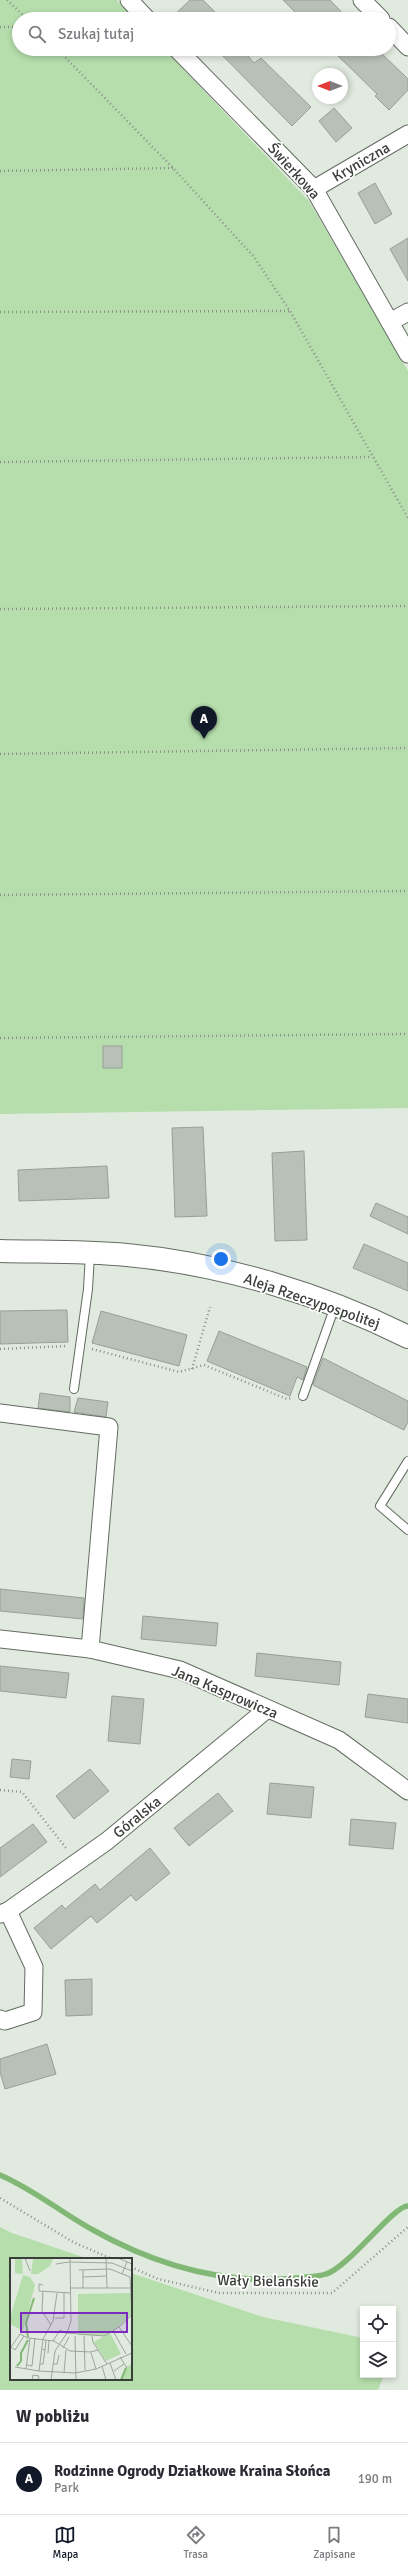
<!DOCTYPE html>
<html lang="pl">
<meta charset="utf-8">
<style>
:root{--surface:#fff;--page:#f2f2f3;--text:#2b2b33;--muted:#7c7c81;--line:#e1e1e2;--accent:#111827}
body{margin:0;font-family:Signika,sans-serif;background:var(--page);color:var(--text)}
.controls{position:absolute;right:12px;bottom:12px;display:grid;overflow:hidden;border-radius:0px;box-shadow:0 2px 6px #0003}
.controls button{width:36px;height:36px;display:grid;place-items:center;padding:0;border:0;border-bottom:1px solid var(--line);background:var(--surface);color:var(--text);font:20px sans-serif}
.compass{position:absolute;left:312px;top:68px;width:36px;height:36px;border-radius:50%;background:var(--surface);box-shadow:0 2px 6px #0003;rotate:270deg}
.you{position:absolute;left:221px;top:1259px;width:14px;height:14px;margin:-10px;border:3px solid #fff;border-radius:50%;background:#1a73e8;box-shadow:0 0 0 6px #1a73e833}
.badge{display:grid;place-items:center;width:26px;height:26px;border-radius:50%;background:var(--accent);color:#fff;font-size:13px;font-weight:700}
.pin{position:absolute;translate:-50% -33px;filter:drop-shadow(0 1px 2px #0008)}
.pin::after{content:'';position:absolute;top:21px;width:14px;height:12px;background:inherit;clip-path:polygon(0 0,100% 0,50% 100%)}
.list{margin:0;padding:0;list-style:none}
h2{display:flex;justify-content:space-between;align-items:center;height:52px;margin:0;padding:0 16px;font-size:17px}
h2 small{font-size:13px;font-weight:400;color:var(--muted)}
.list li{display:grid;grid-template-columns:26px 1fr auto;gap:12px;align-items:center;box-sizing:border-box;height:72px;padding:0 16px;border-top:1px solid var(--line)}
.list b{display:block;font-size:15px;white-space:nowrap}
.list p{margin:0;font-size:13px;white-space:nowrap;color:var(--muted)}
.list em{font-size:13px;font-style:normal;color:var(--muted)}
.icon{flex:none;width:22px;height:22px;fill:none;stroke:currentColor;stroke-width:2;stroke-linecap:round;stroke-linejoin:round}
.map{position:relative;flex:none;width:408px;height:2390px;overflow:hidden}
.search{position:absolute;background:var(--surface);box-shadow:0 2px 6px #0003;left:12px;right:12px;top:12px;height:44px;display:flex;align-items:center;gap:10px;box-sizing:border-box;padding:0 14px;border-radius:22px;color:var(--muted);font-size:15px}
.sheet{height:124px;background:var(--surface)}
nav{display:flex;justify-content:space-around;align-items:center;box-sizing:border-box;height:56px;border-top:1px solid var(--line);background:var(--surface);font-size:11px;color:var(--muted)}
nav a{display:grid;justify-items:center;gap:2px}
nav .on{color:var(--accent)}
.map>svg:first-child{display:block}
.green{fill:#b5deac}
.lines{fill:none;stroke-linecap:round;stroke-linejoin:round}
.stream{stroke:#82b876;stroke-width:5.5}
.building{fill:#b8c1b6;stroke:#97a095}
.lane-casing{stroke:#646c62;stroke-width:10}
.street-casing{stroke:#646c62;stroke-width:19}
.secondary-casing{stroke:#646c62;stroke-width:24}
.path{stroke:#8b9189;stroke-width:2.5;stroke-dasharray:1 3;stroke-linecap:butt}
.lane{stroke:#fff;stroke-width:8}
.street{stroke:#fff;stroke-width:17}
.secondary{stroke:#fff;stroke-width:22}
.labels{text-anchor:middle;stroke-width:3.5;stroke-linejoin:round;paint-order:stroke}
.street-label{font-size:15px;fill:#3a3e39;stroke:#fff}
.inset-river{fill:none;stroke:#82b876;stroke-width:2}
.inset-road{fill:none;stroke:#9ea59d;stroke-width:1}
.view{fill:#7b2cbf;fill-opacity:0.15;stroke:#7b2cbf;stroke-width:2}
.inset-edge{fill:none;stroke:#3a3e39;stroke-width:2}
</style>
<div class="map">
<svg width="408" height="2390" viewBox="0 0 408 2390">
<rect width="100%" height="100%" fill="#e1eadf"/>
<g class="green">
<polygon points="0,0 117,0 135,19 19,19 19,49 164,49 309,201 408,371 408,1108 0,1114"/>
<polygon points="0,2227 12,2233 89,2259 11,2259 11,2379 131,2379 131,2273 263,2317 363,2338 363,2375 384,2375 378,2390 0,2390"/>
</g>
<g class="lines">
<path class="stream" d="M0 2175C33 2189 62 2213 93 2230 157 2266 223 2285 296 2278 305 2277 317 2277 326 2274 349 2267 394 2205 408 2206"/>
</g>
<g class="building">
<polygon points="190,0 203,0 222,19 170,19"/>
<polygon points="283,0 330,0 348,19 302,19"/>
<polygon points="216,49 242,49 254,63 261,58 311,107 292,126"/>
<polygon points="331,49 377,49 408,79 408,90 389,110 375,96 377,94"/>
<polygon points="334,108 352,128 336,142 319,121"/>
<polygon points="375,183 392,214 375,224 358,193"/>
<polygon points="408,238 408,281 390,249"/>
<rect x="103" y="1046" width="19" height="22"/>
<polygon points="203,1127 207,1216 175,1217 172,1128"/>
<polygon points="304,1151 307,1240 275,1241 272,1153"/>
<polygon points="107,1166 109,1198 19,1201 18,1170"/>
<polygon points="376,1203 408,1217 408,1234 370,1216"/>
<polygon points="364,1244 408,1263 408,1291 353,1268"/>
<polygon points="67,1310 68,1342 0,1344 0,1311"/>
<polygon points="101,1311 187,1335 179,1366 92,1343"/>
<polygon points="219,1331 307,1367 303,1380 297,1377 290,1396 207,1361"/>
<polygon points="323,1358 408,1401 408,1422 404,1430 313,1385"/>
<polygon points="40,1393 70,1397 70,1412 38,1408"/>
<polygon points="78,1398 108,1402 106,1417 74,1412"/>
<polygon points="0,1589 84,1598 83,1619 0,1611"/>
<polygon points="143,1616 218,1623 216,1646 141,1639"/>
<polygon points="257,1653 341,1662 339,1685 255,1676"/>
<polygon points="0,1666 69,1673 66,1698 0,1691"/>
<polygon points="368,1694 408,1699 408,1723 365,1717"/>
<polygon points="112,1696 144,1699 140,1744 108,1741"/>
<polygon points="12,1759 31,1761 29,1779 10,1777"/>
<polygon points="90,1769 109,1791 74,1819 56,1796"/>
<polygon points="270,1783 314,1787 311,1818 267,1814"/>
<polygon points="218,1793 233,1811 189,1846 174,1828"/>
<polygon points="351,1819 396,1823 393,1849 349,1845"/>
<polygon points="33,1824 47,1842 0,1877 0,1848"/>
<polygon points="150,1848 170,1873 136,1901 131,1895 97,1923 91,1916 51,1949 34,1928 62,1905 65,1909 95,1884 100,1890"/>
<polygon points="92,1979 92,2015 66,2016 65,1980"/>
<polygon points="47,2044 56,2074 5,2089 0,2072 0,2059"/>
</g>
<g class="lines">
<g class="lane-casing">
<g id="lane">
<polyline points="74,1389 88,1289 90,1254"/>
<polyline points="303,1396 335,1306"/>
<polyline points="408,1461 380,1506 408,1530"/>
</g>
</g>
<g class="street-casing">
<g id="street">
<polyline points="129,0 147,19"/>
<polyline points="362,0 381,19"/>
<polyline points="389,27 408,47"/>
<polyline points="177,49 314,189 408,354"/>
<polyline points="314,189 408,134"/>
<polyline points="390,322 408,312"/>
<polyline points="0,1413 109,1427 90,1649"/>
<polyline points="0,1639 90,1649 180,1670 339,1740 408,1791"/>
<polyline points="0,1914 8,1911 107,1841 266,1710"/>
<polyline points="0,2019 5,2021 33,2012 34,1967 8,1911"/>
</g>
</g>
<g class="secondary-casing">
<path id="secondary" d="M0 1251C42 1252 85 1251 127 1255 223 1264 322 1294 408 1337"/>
</g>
<g class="path">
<polyline points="7,0 27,19"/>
<polyline points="0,27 19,27"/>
<polyline points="57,49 173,168 254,257 290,311 408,518"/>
<polyline points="0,171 173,168"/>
<polyline points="0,312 289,311"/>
<polyline points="0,462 371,457"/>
<polyline points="0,609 408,606"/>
<polyline points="0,754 408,748"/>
<polyline points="0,895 408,891"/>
<polyline points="0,1038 408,1034"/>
<polyline points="0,1349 67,1346"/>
<polyline points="92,1349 179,1372 204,1365 287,1399 291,1398"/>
<polyline points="192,1369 210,1307"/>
<polyline points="0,1790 22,1792 66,1848"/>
<polyline points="0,2198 73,2242 112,2259"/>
<polyline points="131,2267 158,2279 219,2293 332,2293 408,2227"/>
</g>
<use href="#lane" class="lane"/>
<use href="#street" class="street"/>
<use href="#secondary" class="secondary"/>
</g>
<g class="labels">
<g class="street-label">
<text transform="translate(361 162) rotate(-30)" y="5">Kryniczna</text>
<text transform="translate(294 171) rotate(48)" y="5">Świerkowa</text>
<text transform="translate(312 1301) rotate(19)" y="5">Aleja Rzeczypospolitej</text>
<text transform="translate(225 1692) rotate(23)" y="5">Jana Kasprowicza</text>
<text transform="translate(137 1817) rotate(-39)" y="5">Góralska</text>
<text transform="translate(268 2281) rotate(1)" y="5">Wały Bielańskie</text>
</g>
</g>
<g transform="translate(10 2258)">
<rect width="122" height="122" fill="#e1eadf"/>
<path d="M5 0H12L13 16 5 15ZM23 1H43L40 8 28 16H21ZM13 17 20 19 25 27 13 73 0 66V60ZM122 35V56L108 69 94 78 68 77V36ZM100 75 111 96 96 103 84 84ZM122 106V122H111L116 109Z" fill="#b5deac"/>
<path class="inset-river" d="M18 79 16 65 24 40M7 108 11 103V95L18 82M111 122 116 110"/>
<path class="inset-road" d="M15 0 20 13M96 0 97 30M108 0 122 6M46 6 59 4 102 5 122 13M69 12 100 11 120 19 122 55M73 12V30M112 16 117 4M73 19 97 18M33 27 29 26V33L61 35M60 30H122M33 33 32 53 41 67M45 60H54V35M109 69 122 88M103 73 116 96M57 75 94 78 109 69 122 57M14 78 5 92 1 89 10 76 18 80 44 83 60 93 81 94 88 92M65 78 66 122M74 78 75 112M82 78 83 84 97 106M33 81 43 63 47 35M43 83 50 72 57 76M53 90 59 79M32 91 35 92 36 82M38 95 39 82M81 95 86 111M110 99 117 110M100 105 106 122M30 106H33L35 92M43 106H47L49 97M17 107 22 108 25 80M92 108 96 122M5 109 29 113 65 115 86 111 122 95M16 111 20 80M29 113 33 81M104 113 114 106M54 115 56 92M22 122 23 117 29 118 28 122M41 122 45 93 57 75 61 63 60 0"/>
<path class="view" d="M11 55H117V74H11Z"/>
<rect width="122" height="122" class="inset-edge"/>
</g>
</svg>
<div class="controls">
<button><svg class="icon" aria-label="locate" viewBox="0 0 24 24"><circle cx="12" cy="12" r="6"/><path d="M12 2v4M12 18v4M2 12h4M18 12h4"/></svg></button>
<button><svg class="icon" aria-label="layers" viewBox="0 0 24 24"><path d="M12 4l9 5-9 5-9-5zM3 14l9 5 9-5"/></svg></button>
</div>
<svg class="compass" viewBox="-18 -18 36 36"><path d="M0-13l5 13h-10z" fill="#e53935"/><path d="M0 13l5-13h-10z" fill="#7c7c81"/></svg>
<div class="you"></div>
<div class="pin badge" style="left:204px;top:739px">A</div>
<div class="search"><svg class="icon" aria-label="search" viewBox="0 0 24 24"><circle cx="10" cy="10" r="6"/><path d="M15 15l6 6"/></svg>Szukaj tutaj</div>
</div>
<section class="sheet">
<h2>W pobliżu<small></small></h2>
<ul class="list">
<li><span class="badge">A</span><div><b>Rodzinne Ogrody Działkowe Kraina Słońca</b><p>Park</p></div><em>190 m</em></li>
</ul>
</section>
<nav>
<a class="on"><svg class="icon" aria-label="map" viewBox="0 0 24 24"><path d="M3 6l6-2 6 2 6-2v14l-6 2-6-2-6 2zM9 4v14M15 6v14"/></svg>Mapa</a>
<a><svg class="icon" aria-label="directions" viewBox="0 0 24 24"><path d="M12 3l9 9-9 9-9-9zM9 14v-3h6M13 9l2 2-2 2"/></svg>Trasa</a>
<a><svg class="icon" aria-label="saved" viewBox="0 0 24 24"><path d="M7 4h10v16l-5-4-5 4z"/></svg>Zapisane</a>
</nav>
